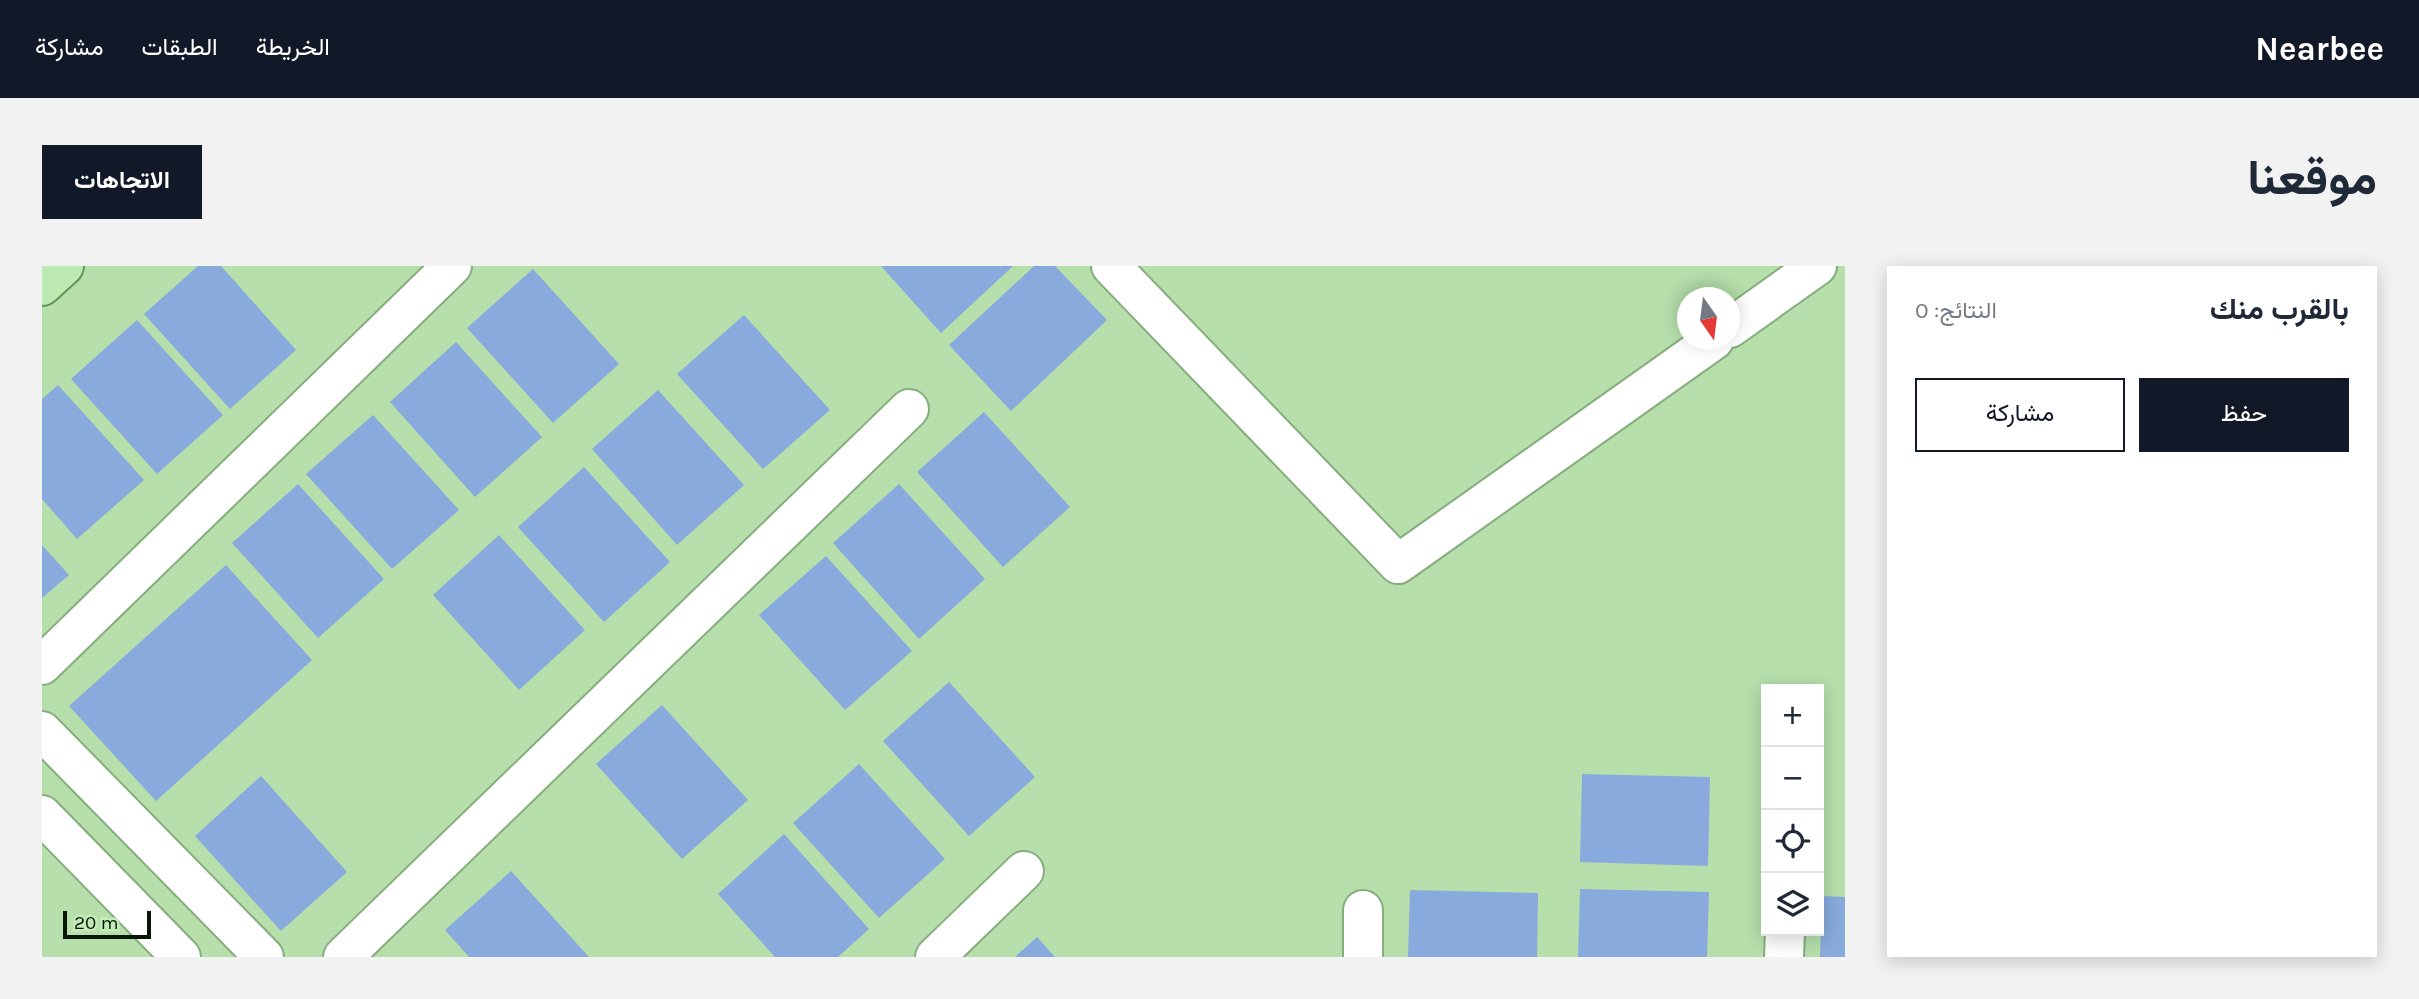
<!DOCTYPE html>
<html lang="ar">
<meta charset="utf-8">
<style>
:root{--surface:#fff;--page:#f2f2f3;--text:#1f2937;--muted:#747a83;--line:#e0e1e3;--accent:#111827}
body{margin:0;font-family:Karla,Vazirmatn,sans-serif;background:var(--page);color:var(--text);direction:rtl}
.controls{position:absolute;right:21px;bottom:21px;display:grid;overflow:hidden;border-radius:0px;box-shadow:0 4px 18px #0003}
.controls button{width:63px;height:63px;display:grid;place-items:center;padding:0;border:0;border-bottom:2px solid var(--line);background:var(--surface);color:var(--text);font:35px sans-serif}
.compass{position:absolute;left:1635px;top:21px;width:63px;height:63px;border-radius:50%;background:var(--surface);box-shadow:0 4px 18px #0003;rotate:166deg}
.scale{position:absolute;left:21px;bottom:18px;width:88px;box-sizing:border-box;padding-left:7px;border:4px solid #081705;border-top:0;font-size:19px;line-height:24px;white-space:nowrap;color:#081705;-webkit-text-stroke:5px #c3ecb9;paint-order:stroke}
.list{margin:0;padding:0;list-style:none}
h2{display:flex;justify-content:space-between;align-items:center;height:91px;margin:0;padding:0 28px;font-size:30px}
h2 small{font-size:23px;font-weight:400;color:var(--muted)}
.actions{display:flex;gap:14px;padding:21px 28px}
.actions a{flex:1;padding:16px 0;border:2px solid var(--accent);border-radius:0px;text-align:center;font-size:24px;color:var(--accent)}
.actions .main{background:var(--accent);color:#fff}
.icon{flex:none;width:38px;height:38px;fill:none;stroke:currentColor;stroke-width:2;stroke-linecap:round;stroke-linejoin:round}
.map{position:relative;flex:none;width:1803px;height:691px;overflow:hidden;direction:ltr;border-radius:0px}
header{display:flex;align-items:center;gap:42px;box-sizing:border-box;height:98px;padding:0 35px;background:var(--accent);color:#fff}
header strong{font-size:33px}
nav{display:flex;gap:38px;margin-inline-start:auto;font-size:24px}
.intro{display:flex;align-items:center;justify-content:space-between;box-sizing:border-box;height:168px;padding:0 42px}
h1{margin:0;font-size:49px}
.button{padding:18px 32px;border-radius:0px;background:var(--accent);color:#fff;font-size:24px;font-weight:700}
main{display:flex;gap:42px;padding:0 42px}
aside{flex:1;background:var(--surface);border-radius:0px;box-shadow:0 4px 18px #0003}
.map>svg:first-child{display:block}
.building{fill:#89aadd}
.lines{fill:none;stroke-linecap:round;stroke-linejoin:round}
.minor-casing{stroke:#86ad7d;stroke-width:42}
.major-casing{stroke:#619654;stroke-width:42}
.minor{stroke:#fff;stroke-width:38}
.major{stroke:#bde9b2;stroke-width:38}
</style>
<header>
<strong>Nearbee</strong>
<nav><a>الخريطة</a><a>الطبقات</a><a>مشاركة</a></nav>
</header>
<div class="intro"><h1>موقعنا</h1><a class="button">الاتجاهات</a></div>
<main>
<aside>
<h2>بالقرب منك<small>النتائج: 0</small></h2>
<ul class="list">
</ul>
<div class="actions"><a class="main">حفظ</a><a>مشاركة</a></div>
</aside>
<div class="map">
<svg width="1803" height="691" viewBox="0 0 1803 691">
<rect width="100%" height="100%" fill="#b6dfac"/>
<g class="building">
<polygon points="156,0 179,0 254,84 188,143 102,48"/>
<polygon points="839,0 971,0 899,67"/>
<polygon points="992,0 1013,0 1065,54 969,145 907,79"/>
<polygon points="491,3 577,98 511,157 425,62"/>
<polygon points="702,49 788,144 721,203 635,108"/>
<polygon points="95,54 181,149 115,208 29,113"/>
<polygon points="414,76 500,171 433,231 348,136"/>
<polygon points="16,119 102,214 35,273 0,233 0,133"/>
<polygon points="616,124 702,219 635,279 550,183"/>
<polygon points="942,146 1028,241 961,301 875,206"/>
<polygon points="331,149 417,244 350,303 264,208"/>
<polygon points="542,201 628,296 562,356 476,261"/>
<polygon points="256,218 342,313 276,372 190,277"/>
<polygon points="857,218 943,313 877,373 791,277"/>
<polygon points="457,269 543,364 477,424 391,329"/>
<polygon points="0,279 27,309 0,332"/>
<polygon points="784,290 870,385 803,444 717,349"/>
<polygon points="184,299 270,394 114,535 27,440"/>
<polygon points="907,416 993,511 927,570 841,475"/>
<polygon points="620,439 706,534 640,593 554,498"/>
<polygon points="817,498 903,593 837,652 751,557"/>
<polygon points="1540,508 1668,511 1666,600 1538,596"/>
<polygon points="219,510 305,606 239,665 153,570"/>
<polygon points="742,568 827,663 796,691 733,691 676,628"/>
<polygon points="469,605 547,691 427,691 403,664"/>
<polygon points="1538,623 1667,626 1665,691 1536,691"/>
<polygon points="1368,624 1496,627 1495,691 1366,691"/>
<polygon points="1780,630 1803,631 1803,691 1778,691"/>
<polygon points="995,671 1013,691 973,691"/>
</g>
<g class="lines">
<g class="minor-casing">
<g id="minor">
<polyline points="1069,0 1356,298 1672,74"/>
<polyline points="1688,62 1775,0"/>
<polyline points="0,399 410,0"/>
<polyline points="0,465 222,691"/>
<polyline points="0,549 139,691"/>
<polyline points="301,691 867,143"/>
<polyline points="893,691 982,605"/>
<polyline points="1321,691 1321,644"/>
<polyline points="1742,691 1743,665"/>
</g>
</g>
<g class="major-casing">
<polyline id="major" points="0,20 22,0"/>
</g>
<use href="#minor" class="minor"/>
<use href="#major" class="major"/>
</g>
</svg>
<div class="controls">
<button>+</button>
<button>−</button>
<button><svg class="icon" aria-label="locate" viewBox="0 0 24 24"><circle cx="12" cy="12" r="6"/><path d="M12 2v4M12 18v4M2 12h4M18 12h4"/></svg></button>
<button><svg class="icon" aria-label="layers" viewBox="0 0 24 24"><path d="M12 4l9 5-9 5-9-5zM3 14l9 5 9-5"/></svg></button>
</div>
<svg class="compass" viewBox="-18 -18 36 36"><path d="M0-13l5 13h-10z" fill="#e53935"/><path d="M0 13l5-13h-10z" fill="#747a83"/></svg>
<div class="scale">20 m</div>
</div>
</main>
